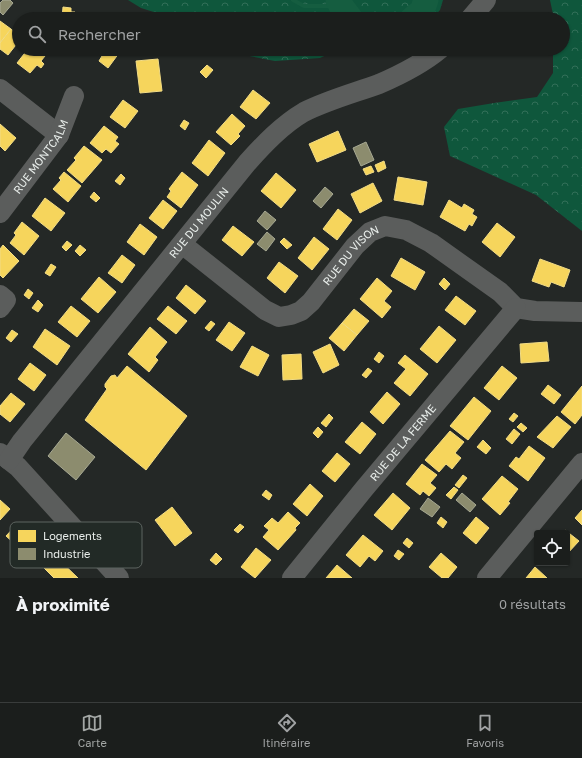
<!DOCTYPE html>
<html lang="fr">
<meta charset="utf-8">
<style>
:root{--surface:#1b1e1c;--page:#242725;--text:#f1f3f6;--muted:#a0a2a3;--line:#393c3b;--accent:#a3a7a5}
body{margin:0;font-family:"Golos Text",sans-serif;background:var(--page);color:var(--text)}
.controls{position:absolute;right:12px;bottom:12px;display:grid;overflow:hidden;border-radius:4px;box-shadow:0 1px 3px #0004}
.controls button{width:36px;height:36px;display:grid;place-items:center;padding:0;border:0;border-bottom:1px solid var(--line);background:var(--surface);color:var(--text);font:20px sans-serif}
.list{margin:0;padding:0;list-style:none}
h2{display:flex;justify-content:space-between;align-items:center;height:52px;margin:0;padding:0 16px;font-size:17px}
h2 small{font-size:13px;font-weight:400;color:var(--muted)}
.icon{flex:none;width:22px;height:22px;fill:none;stroke:currentColor;stroke-width:2;stroke-linecap:round;stroke-linejoin:round}
.map{position:relative;flex:none;width:582px;height:578px;overflow:hidden}
.search{position:absolute;background:var(--surface);box-shadow:0 1px 3px #0004;left:12px;right:12px;top:12px;height:44px;display:flex;align-items:center;gap:10px;box-sizing:border-box;padding:0 14px;border-radius:22px;color:var(--muted);font-size:15px}
.sheet{height:124px;background:var(--surface)}
nav{display:flex;justify-content:space-around;align-items:center;box-sizing:border-box;height:56px;border-top:1px solid var(--line);background:var(--surface);font-size:11px;color:var(--muted)}
nav a{display:grid;justify-items:center;gap:2px}
nav .on{color:var(--accent)}
.map>svg:first-child{display:block}
.forest{fill:url(#forest-crowns)}
.homes{fill:#f6d55c;stroke:#f2dc86}
.industry{fill:#8c8c6e;stroke:#a7a993}
.lines{fill:none;stroke-linecap:round;stroke-linejoin:round}
.stream{stroke:#155d40;stroke-width:4}
.river{stroke:#155d40;stroke-width:25}
.minor{stroke:#5b5d5c;stroke-width:20}
.labels{text-anchor:middle;stroke-width:4;stroke-linejoin:round;paint-order:stroke}
.street-label{font-size:11px;fill:#e7ece9;stroke:#222a26}
.key{fill:#222a26;stroke:#5d6460;stroke-width:1}
.key-label{font-size:11px;fill:#e7ece9}
</style>
<div class="map">
<svg width="582" height="578" viewBox="0 0 582 578">
<defs>
<pattern id="forest-crowns" width="20" height="18" patternUnits="userSpaceOnUse"><rect width="20" height="18" fill="#0f573c"/><path d="M2 6a3 3 0 1 1 6 0M12 15a3 3 0 1 1 6 0" fill="none" stroke="#326f58"/></pattern>
</defs>
<rect width="100%" height="100%" fill="#242826"/>
<g class="forest">
<polygon points="128,0 443,0 440,10 432,19 176,19 141,8"/>
<polygon points="550,0 582,0 582,231 536,195 450,156 444,127 458,109 494,103 537,97 553,73 553,49 563,49 563,19 554,19"/>
<polygon points="229,49 339,49 320,58 275,61 239,54"/>
</g>
<g class="homes">
<polygon points="63,7 71,8 71,12 75,12 74,14 82,15 82,19 62,19"/>
<polygon points="0,21 11,29 0,43"/>
<polygon points="11,29 19,36 19,41 8,55 0,49 0,43"/>
<polygon points="28,49 36,49 45,56 41,61 44,64 41,68 37,65 30,73 17,63"/>
<polygon points="95,49 122,49 108,68 99,61 102,56 94,50"/>
<polygon points="158,59 162,91 140,93 136,61"/>
<polygon points="207,65 213,70 206,78 200,72"/>
<polygon points="253,90 270,103 256,119 240,107"/>
<polygon points="123,100 138,111 125,128 110,117"/>
<polygon points="232,114 245,126 238,134 240,136 231,145 216,132"/>
<polygon points="184,120 189,123 185,130 180,126"/>
<polygon points="0,124 16,138 5,151 0,146"/>
<polygon points="104,126 118,137 115,141 119,144 111,153 106,149 102,153 90,143"/>
<polygon points="338,131 346,150 317,162 309,144"/>
<polygon points="209,140 225,153 208,176 192,163"/>
<polygon points="84,146 102,160 82,183 67,170 76,160 74,158"/>
<polygon points="384,161 386,168 378,172 375,165"/>
<polygon points="371,166 374,172 366,175 363,169"/>
<polygon points="64,172 81,186 68,202 53,189 61,180 59,178"/>
<polygon points="182,172 198,185 181,208 167,197 171,191 169,189"/>
<polygon points="276,173 296,190 281,208 261,191"/>
<polygon points="121,174 125,178 120,185 115,181"/>
<polygon points="398,177 427,182 423,205 394,200"/>
<polygon points="373,183 382,201 360,213 351,194"/>
<polygon points="94,192 100,198 96,202 90,197"/>
<polygon points="45,198 65,213 51,231 32,216"/>
<polygon points="163,200 177,211 163,229 149,218"/>
<polygon points="449,200 462,208 464,204 474,210 472,214 477,217 472,226 469,224 465,231 440,217"/>
<polygon points="338,209 352,220 337,240 323,229"/>
<polygon points="22,222 39,236 24,255 10,243 16,235 14,233"/>
<polygon points="497,223 515,237 500,257 482,242"/>
<polygon points="140,224 157,237 144,255 127,242"/>
<polygon points="233,226 254,242 242,256 222,240"/>
<polygon points="314,237 329,249 312,270 298,258"/>
<polygon points="284,238 292,245 287,249 280,242"/>
<polygon points="67,241 72,245 66,251 62,247"/>
<polygon points="3,245 19,261 3,278 0,275 0,249"/>
<polygon points="80,245 86,250 80,256 75,251"/>
<polygon points="122,255 135,265 122,283 108,273"/>
<polygon points="401,258 425,272 415,290 391,276"/>
<polygon points="540,259 570,270 564,287 551,282 549,287 532,281"/>
<polygon points="279,262 298,276 285,293 267,278"/>
<polygon points="51,264 56,267 50,276 45,273"/>
<polygon points="99,277 116,292 98,313 81,299"/>
<polygon points="377,278 392,291 384,301 391,307 382,318 360,299"/>
<polygon points="444,278 450,284 445,290 439,284"/>
<polygon points="186,285 206,301 195,314 176,298"/>
<polygon points="28,289 33,293 29,299 24,295"/>
<polygon points="456,296 476,311 465,325 445,310"/>
<polygon points="38,300 43,305 38,312 32,308"/>
<polygon points="71,306 90,321 77,337 58,322"/>
<polygon points="168,306 187,321 176,334 157,319"/>
<polygon points="354,309 369,321 357,335 342,323"/>
<polygon points="211,321 215,324 209,331 205,328"/>
<polygon points="229,322 245,333 232,351 216,340"/>
<polygon points="342,323 357,335 344,351 329,338"/>
<polygon points="439,326 456,340 437,363 420,349"/>
<polygon points="150,327 167,342 155,357 158,360 149,372 128,354"/>
<polygon points="45,329 70,346 57,365 33,347"/>
<polygon points="12,330 18,334 11,342 6,338"/>
<polygon points="547,342 549,361 521,363 520,344"/>
<polygon points="330,344 339,365 323,373 313,352"/>
<polygon points="252,346 269,355 258,376 240,367"/>
<polygon points="379,352 384,356 379,363 374,359"/>
<polygon points="301,354 302,379 283,380 282,355"/>
<polygon points="405,355 428,374 410,396 394,383 406,369 398,363"/>
<polygon points="30,363 46,375 34,391 18,379"/>
<polygon points="127,366 187,416 146,470 85,420 107,389 105,387 105,384 111,376 115,375 117,378"/>
<polygon points="502,366 517,378 499,400 484,388"/>
<polygon points="368,368 372,371 366,378 362,375"/>
<polygon points="548,385 561,395 554,404 541,394"/>
<polygon points="582,386 582,415 575,424 561,412"/>
<polygon points="387,392 400,404 383,424 370,412"/>
<polygon points="11,393 25,404 10,422 0,414 0,406"/>
<polygon points="474,397 491,411 468,440 450,426"/>
<polygon points="514,413 518,416 513,422 509,419"/>
<polygon points="329,414 333,418 326,427 321,423"/>
<polygon points="557,416 571,427 553,448 537,437"/>
<polygon points="362,422 376,434 360,454 345,442"/>
<polygon points="521,423 527,428 523,432 517,427"/>
<polygon points="318,427 323,432 318,438 313,433"/>
<polygon points="514,429 520,434 512,444 506,439"/>
<polygon points="450,431 464,442 455,453 461,458 452,469 446,464 439,472 425,460"/>
<polygon points="483,440 491,448 486,454 477,447"/>
<polygon points="529,446 545,458 528,481 509,466 516,457 519,459"/>
<polygon points="337,453 350,464 335,482 322,471"/>
<polygon points="422,464 437,475 430,483 436,488 429,496 423,491 420,495 406,484"/>
<polygon points="463,475 467,478 459,488 455,485"/>
<polygon points="502,476 518,489 508,502 510,503 500,515 482,499"/>
<polygon points="310,484 323,496 307,516 293,504"/>
<polygon points="454,487 458,490 451,499 446,495"/>
<polygon points="266,490 272,495 269,500 262,495"/>
<polygon points="393,493 410,508 392,530 374,515"/>
<polygon points="0,500 10,509 0,520"/>
<polygon points="172,507 192,533 175,546 155,520"/>
<polygon points="582,510 582,525 575,518"/>
<polygon points="288,512 300,523 295,528 296,530 278,550 263,537 269,530 264,526 272,518 278,523"/>
<polygon points="441,517 447,522 443,528 437,523"/>
<polygon points="476,517 489,528 476,544 463,533"/>
<polygon points="19,522 46,547 34,561 6,536"/>
<polygon points="240,524 244,527 238,533 234,530"/>
<polygon points="565,530 579,541 567,554 567,533 563,533"/>
<polygon points="363,535 383,551 375,561 369,556 360,567 346,555"/>
<polygon points="407,538 413,543 409,548 403,543"/>
<polygon points="256,548 271,560 255,578 241,567"/>
<polygon points="398,550 404,554 399,560 394,556"/>
<polygon points="216,553 222,559 216,565 210,560"/>
<polygon points="441,553 457,567 448,578 442,578 429,567"/>
<polygon points="53,554 78,578 54,578 42,566"/>
<polygon points="337,565 352,578 326,578"/>
<polygon points="535,567 547,578 526,578"/>
</g>
<g class="industry">
<polygon points="3,0 10,0 13,3 3,15 0,12 0,3"/>
<polygon points="366,142 374,160 361,166 353,148"/>
<polygon points="325,187 333,194 321,208 313,201"/>
<polygon points="265,211 276,220 267,230 257,221"/>
<polygon points="267,232 275,239 266,251 257,244"/>
<polygon points="66,433 95,457 76,480 48,456"/>
<polygon points="462,493 476,505 470,512 456,500"/>
<polygon points="428,498 440,507 432,517 420,509"/>
</g>
<g class="lines">
<polyline class="stream" points="293,0 304,6 341,6"/>
<g class="river">
<polyline points="338,0 341,6 351,19"/>
<polyline points="412,19 422,11 426,0"/>
</g>
<g class="minor">
<polyline points="470,19 486,0"/>
<polyline points="0,89 59,135"/>
<path id="s1" d="M0 213 59 135 74 96"/>
<path id="s2" d="M182 244 265 310 279 317 291 315 301 311 311 302 355 246 370 232 385 226 406 230 431 243 500 292 516 308 535 311 582 312"/>
<polyline points="0,295 6,300 0,308"/>
<polyline points="0,453 18,467 119,578"/>
<path id="s3" d="M9 460 22 441 247 163C264 144 282 125 304 112 328 100 354 93 379 84 400 75 422 64 440 49"/>
<path id="s4" d="M292 578 364 489 516 308"/>
<polyline points="487,578 582,463"/>
</g>
</g>
<g class="labels">
<g class="street-label">
<text dy="4" stroke="none"><textPath href="#s1" startOffset="70">RUE MONTCALM</textPath></text>
<text dy="4" stroke="none"><textPath href="#s3" startOffset="304">RUE DU MOULIN</textPath></text>
<text dy="4" stroke="none"><textPath href="#s2" startOffset="220">RUE DU VISON</textPath></text>
<text dy="4" stroke="none"><textPath href="#s4" startOffset="175">RUE DE LA FERME</textPath></text>
</g>
</g>
<rect x="10" y="522" width="132" height="46" rx="6" class="key"/>
<rect x="18" y="530" width="18" height="12" fill="#f6d55c"/>
<rect x="18" y="548" width="18" height="12" fill="#8c8c6e"/>
<g class="key-label">
<text x="43" y="540">Logements</text>
<text x="43" y="558">Industrie</text>
</g>
</svg>
<div class="controls">
<button><svg class="icon" aria-label="locate" viewBox="0 0 24 24"><circle cx="12" cy="12" r="6"/><path d="M12 2v4M12 18v4M2 12h4M18 12h4"/></svg></button>
</div>
<div class="search"><svg class="icon" aria-label="search" viewBox="0 0 24 24"><circle cx="10" cy="10" r="6"/><path d="M15 15l6 6"/></svg>Rechercher</div>
</div>
<section class="sheet">
<h2>À proximité<small>0 résultats</small></h2>
<ul class="list">
</ul>
</section>
<nav>
<a class="on"><svg class="icon" aria-label="map" viewBox="0 0 24 24"><path d="M3 6l6-2 6 2 6-2v14l-6 2-6-2-6 2zM9 4v14M15 6v14"/></svg>Carte</a>
<a><svg class="icon" aria-label="directions" viewBox="0 0 24 24"><path d="M12 3l9 9-9 9-9-9zM9 14v-3h6M13 9l2 2-2 2"/></svg>Itinéraire</a>
<a><svg class="icon" aria-label="saved" viewBox="0 0 24 24"><path d="M7 4h10v16l-5-4-5 4z"/></svg>Favoris</a>
</nav>
